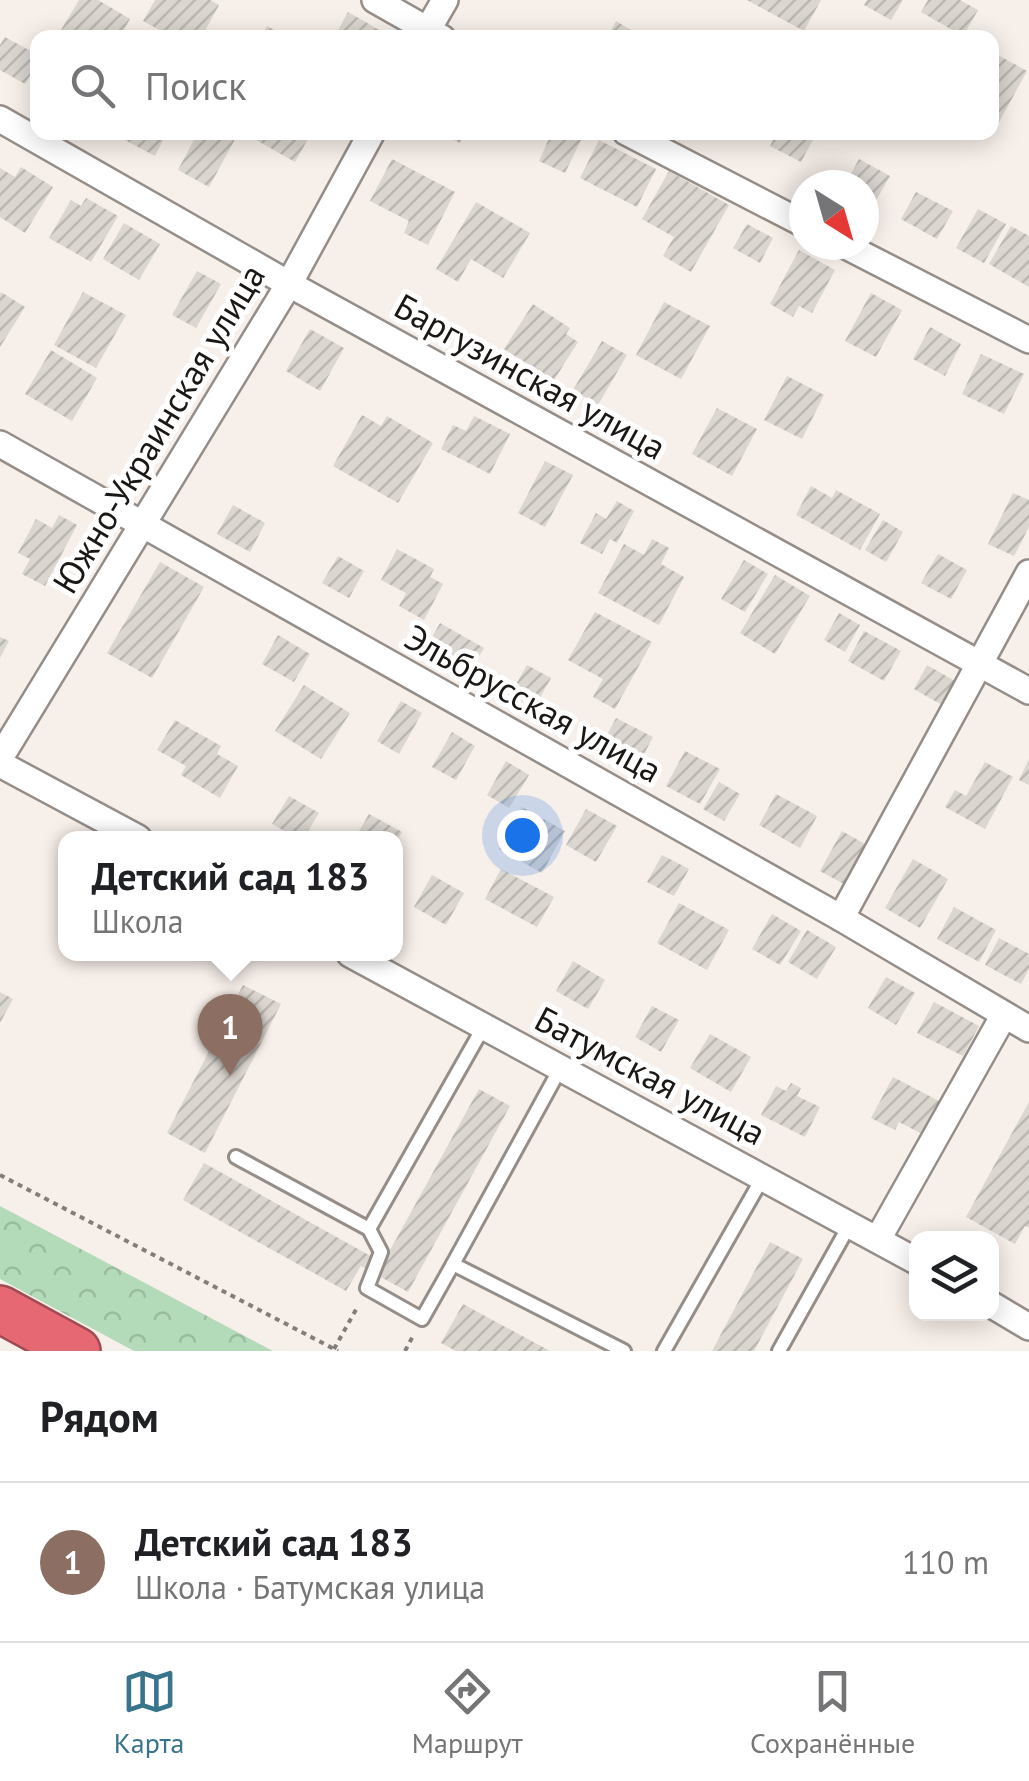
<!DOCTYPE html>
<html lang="ru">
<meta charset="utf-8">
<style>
:root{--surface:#fff;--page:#f6f6f6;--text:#202124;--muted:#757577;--line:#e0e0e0;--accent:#38748b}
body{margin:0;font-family:"PT Sans",sans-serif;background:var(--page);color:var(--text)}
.controls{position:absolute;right:30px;bottom:30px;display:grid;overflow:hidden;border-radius:20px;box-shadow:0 5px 25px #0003}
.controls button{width:90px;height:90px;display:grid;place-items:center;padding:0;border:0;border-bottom:2px solid var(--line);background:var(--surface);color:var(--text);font:50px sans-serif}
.compass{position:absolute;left:789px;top:170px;width:90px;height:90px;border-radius:50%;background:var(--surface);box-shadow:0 5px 25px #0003;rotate:143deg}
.you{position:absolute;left:522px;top:835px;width:35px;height:35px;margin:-25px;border:8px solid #fff;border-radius:50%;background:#1a73e8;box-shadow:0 0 0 15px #1a73e833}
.badge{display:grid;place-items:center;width:65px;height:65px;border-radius:50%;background:var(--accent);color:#fff;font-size:32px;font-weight:700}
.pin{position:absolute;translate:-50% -82px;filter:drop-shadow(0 2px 5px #0008)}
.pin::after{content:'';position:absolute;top:52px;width:35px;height:30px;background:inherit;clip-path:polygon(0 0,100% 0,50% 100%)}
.popup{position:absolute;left:58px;top:831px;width:345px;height:130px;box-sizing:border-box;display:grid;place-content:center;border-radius:20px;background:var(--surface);filter:drop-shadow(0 2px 8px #0005);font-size:32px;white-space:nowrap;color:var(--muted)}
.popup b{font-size:38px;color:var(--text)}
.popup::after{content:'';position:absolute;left:50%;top:100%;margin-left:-20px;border:20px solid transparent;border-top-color:var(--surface)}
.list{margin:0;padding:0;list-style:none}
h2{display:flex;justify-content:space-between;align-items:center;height:130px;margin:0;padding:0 40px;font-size:42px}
h2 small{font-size:32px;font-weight:400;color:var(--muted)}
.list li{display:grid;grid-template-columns:65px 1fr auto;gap:30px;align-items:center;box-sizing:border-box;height:160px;padding:0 40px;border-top:2px solid var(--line)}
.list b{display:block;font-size:38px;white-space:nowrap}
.list p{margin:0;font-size:32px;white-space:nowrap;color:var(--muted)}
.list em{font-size:32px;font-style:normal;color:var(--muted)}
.icon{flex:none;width:55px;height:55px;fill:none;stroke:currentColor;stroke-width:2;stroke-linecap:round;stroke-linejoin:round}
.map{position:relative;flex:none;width:1029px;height:1351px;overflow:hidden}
.search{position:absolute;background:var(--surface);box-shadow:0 5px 25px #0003;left:30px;right:30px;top:30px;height:110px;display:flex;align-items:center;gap:25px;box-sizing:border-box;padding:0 35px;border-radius:20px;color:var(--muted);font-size:38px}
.sheet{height:290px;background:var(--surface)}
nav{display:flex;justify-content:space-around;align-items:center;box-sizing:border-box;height:140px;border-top:2px solid var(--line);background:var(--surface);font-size:28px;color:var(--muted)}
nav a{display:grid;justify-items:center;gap:5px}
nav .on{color:var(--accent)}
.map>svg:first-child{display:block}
.park{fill:url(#park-crowns)}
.building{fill:url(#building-hatch)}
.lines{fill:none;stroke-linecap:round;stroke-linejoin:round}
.lane-casing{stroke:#958d88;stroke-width:18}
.street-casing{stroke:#958d88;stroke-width:30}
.highway-casing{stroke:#9e4c52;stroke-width:50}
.path{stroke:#837e7a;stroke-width:4;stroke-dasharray:5 5;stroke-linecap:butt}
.lane{stroke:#fff;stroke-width:12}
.street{stroke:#fff;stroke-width:25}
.highway{stroke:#e56873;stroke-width:45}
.labels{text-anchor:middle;stroke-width:10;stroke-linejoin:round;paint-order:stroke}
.street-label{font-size:35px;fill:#1a1715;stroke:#fff}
</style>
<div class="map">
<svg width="1029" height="1351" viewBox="0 0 1029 1351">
<defs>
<pattern id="park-crowns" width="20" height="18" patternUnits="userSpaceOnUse" patternTransform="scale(2.5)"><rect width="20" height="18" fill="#b3dbb9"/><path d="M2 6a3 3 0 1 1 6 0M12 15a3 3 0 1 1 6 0" fill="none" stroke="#99bb9e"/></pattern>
<pattern id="building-hatch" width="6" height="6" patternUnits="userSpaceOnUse" patternTransform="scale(2.5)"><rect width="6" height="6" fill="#dbd6cf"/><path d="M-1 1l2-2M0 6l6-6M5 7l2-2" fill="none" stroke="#bbb7b1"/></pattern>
</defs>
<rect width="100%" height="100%" fill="#f7efe9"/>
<polygon class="park" points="0,1206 273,1351 134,1351 0,1279"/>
<g class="building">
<polygon points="79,0 98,0 130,19 119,38 58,35"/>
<polygon points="155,0 210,0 219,5 201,38 174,38 143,21"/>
<polygon points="747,0 821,0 804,31"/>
<polygon points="867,0 903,0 891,20 864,5"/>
<polygon points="928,0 960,0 978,10 963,36 921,12"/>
<polygon points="348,12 388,35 386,38 334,38"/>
<polygon points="616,21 644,38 607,38"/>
<polygon points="267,26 289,38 260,38"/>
<polygon points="5,37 38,55 38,63 25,84 0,70 0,45"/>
<polygon points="992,52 1027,71 992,135"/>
<polygon points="127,132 167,132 155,156 123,139"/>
<polygon points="198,132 239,132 209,187 178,170"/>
<polygon points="251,132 312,132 295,162 249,136"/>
<polygon points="435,132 465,132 460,143"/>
<polygon points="552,132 583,136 565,173 539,161"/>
<polygon points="777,132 813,132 816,134 801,162 770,146"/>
<polygon points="599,140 656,169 637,207 580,178"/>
<polygon points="392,159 455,192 428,245 404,233 409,221 370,201"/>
<polygon points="859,159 890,176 875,202 864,195 864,185 845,185"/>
<polygon points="21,167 53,187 25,233 0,217 0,168 15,177"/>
<polygon points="669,171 729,205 691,272 663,256 674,237 642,219"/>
<polygon points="916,192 953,211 937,239 901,219"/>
<polygon points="86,198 118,216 91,262 49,238 71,200 81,206"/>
<polygon points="476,202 530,233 503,278 471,259 458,282 436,269"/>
<polygon points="978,209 1006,224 984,263 956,248"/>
<polygon points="124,223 160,244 139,280 103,259"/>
<polygon points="747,224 773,238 760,263 733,248"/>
<polygon points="1011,226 1029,236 1029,287 989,264"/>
<polygon points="799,250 835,270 812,313 799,306 793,317 770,304"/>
<polygon points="197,271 221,284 196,328 172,315"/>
<polygon points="1,292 25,307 0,347 0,295"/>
<polygon points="83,292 126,315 96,368 54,345"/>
<polygon points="871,293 902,310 876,357 845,341"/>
<polygon points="664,302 710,326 681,379 636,355"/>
<polygon points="533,304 570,328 566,334 578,342 554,380 504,349"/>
<polygon points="930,327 961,344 945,376 913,359"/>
<polygon points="310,329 344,348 320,391 286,371"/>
<polygon points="602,341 627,355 598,405 573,390"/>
<polygon points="51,350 97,378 72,421 25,394"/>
<polygon points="981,354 1024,374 1004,414 962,394"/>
<polygon points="787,376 824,395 802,439 764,420"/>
<polygon points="717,408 757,429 732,476 692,454"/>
<polygon points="362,415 381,426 387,416 433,443 398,503 333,466"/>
<polygon points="474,416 510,434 490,474 441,449 453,425 466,431"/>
<polygon points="545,461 573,475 545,527 518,513"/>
<polygon points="811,486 832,498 836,490 880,514 860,550 796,515"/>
<polygon points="1013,493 1029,500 1029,527 1014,556 988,544"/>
<polygon points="617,501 634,511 617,543 610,539 602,554 580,543 596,513 606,519"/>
<polygon points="233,505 265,523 250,552 217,534"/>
<polygon points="59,515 77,525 45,586 22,574 30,559 18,553 36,519 52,528"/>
<polygon points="883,520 903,532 886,562 865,550"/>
<polygon points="652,539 669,548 661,564 684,577 659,625 598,593 624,544 644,555"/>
<polygon points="397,549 434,569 430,577 443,584 424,620 399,606 406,593 381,580"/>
<polygon points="938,554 967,570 951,599 921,583"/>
<polygon points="338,556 364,571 349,598 322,583"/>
<polygon points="744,560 768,574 745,612 721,599"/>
<polygon points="160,562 204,587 152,678 107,653"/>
<polygon points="775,575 810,596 775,654 740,633"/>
<polygon points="595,612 652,642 615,709 593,697 603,679 568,660"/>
<polygon points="839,613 860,625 845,652 824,640"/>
<polygon points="440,623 484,648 466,677 423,653"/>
<polygon points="864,631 901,651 884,681 848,661"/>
<polygon points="278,635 310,654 294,682 262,664"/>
<polygon points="0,637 9,641 0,658"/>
<polygon points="527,665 551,678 534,708 510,695"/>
<polygon points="927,665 955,681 942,705 914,689"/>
<polygon points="304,685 350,713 321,759 275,731"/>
<polygon points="401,701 422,713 399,754 377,741"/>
<polygon points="616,718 653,737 636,769 599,750"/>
<polygon points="175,720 221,746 217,754 238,766 220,798 181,775 186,766 157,750"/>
<polygon points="452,732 475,746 456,780 432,767"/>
<polygon points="685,751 720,769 700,804 666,786"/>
<polygon points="1029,759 1029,785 1019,780"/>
<polygon points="506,761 529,775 509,808 487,795"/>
<polygon points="985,762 1013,777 985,829 945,807 955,790 966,796"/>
<polygon points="719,782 740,794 724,821 703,809"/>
<polygon points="776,794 817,816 800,848 759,825"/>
<polygon points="289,796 319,813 304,838 297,838 272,824"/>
<polygon points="522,807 565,831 542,873 499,849"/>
<polygon points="586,809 617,826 596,862 566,845"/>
<polygon points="369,814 402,832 395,844 395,838 355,838"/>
<polygon points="842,831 865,844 844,884 820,871"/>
<polygon points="662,855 689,869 674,896 647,882"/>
<polygon points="913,859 948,879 920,928 885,908"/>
<polygon points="501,869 554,897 537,927 485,899"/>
<polygon points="432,875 464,893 446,925 414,907"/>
<polygon points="679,903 729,930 707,970 657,943"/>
<polygon points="954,907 996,930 979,962 937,939"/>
<polygon points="772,914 801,931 780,965 752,949"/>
<polygon points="807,930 836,947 817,979 788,962"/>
<polygon points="999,938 1029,954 1029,969 1021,984 985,965"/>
<polygon points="573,961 605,980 588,1009 556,991"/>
<polygon points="886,977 915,993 896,1025 868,1008"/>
<polygon points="243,985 281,1004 205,1153 167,1133"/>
<polygon points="0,992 13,999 0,1023"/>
<polygon points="934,1002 979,1026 963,1056 917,1033"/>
<polygon points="652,1006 679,1020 661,1052 635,1037"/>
<polygon points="710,1034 751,1057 731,1092 690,1068"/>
<polygon points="893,1077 939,1101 922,1134 899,1122 895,1130 871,1118"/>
<polygon points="791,1083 801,1088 797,1096 820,1107 805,1137 761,1115 776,1086 786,1091"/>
<polygon points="479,1089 510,1106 408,1292 361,1266 346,1291 183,1200 204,1163 383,1263"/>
<polygon points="1029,1102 1029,1228 1025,1226 1015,1244 966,1217"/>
<polygon points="770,1242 803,1259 754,1351 712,1351"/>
<polygon points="463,1304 550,1351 456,1351 441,1343"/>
</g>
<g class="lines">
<g class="lane-casing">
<g id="lane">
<polyline points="561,1067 453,1264 624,1351"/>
<polyline points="236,1157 369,1229 381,1252 367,1288 422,1319 453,1264"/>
<polyline points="369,1229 484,1026"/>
<polyline points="664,1351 763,1177"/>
<polyline points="779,1351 850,1224"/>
</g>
</g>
<g class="street-casing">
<g id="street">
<polyline points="375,0 442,38"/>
<polyline points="423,38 445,0"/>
<polyline points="0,119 289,284 1029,691"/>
<polyline points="626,132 804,224"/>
<polyline points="844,245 1029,340"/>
<polyline points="0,444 841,918 1029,1029"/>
<polyline points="0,758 289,284 372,132"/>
<polyline points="0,764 138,838"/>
<polyline points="841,918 1029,573"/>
<polyline points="350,954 916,1261"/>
<polyline points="878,1239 1004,1015"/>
<polyline points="992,1305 1029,1327"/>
</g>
</g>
<g class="highway-casing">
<polyline id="highway" points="0,1309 77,1351"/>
</g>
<g class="path">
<polyline points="0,1175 338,1351"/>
<polyline points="334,1349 358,1306"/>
<polyline points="405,1351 413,1336"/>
</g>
<use href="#lane" class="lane"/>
<use href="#street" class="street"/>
<use href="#highway" class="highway"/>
</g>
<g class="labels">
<g class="street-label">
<text transform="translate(530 377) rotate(29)" y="12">Баргузинская улица</text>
<text transform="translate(159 429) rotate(-59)" y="12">Южно-Украинская улица</text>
<text transform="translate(533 704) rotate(29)" y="12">Эльбрусская улица</text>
<text transform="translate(650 1076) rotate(28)" y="12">Батумская улица</text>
</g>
</g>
</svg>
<div class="controls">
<button><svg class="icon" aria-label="layers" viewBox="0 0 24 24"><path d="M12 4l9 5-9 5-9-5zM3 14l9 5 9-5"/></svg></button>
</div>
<svg class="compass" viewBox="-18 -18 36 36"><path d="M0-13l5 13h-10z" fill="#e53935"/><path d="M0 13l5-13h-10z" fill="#757577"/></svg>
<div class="you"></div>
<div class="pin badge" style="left:230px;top:1076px;background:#8d6e63">1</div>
<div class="popup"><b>Детский сад 183</b>Школа</div>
<div class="search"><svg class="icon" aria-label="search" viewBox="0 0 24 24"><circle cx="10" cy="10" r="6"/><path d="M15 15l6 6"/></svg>Поиск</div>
</div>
<section class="sheet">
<h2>Рядом<small></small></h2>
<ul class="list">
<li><span class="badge" style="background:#8d6e63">1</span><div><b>Детский сад 183</b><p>Школа · Батумская улица</p></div><em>110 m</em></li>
</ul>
</section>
<nav>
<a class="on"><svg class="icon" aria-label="map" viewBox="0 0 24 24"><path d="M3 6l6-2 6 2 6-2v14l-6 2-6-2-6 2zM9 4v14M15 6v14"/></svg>Карта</a>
<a><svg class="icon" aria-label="directions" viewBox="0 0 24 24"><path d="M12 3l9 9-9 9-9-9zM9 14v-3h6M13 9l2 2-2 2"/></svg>Маршрут</a>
<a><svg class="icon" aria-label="saved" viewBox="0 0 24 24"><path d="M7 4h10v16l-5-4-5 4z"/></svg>Сохранённые</a>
</nav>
